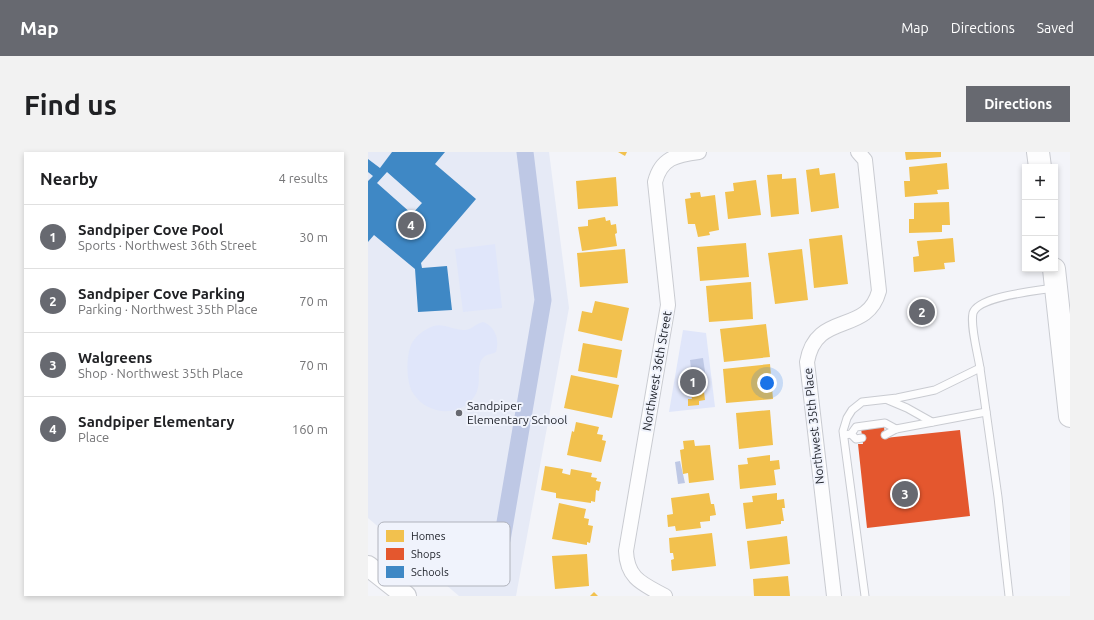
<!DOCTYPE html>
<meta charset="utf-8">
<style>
:root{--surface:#fff;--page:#f2f2f2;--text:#202124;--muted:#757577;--line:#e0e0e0;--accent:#676970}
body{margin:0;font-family:Ubuntu,sans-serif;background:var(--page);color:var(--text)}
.controls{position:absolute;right:12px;top:12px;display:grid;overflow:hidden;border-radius:0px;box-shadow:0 2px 6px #0003}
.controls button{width:36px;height:36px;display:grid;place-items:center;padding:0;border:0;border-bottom:1px solid var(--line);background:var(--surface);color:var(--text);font:20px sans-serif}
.you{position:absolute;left:399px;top:231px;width:14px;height:14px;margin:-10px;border:3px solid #fff;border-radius:50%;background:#1a73e8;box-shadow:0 0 0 6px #1a73e833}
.badge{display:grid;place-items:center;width:26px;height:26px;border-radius:50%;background:var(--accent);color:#fff;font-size:13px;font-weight:700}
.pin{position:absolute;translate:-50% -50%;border:2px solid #fff;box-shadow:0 1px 4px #0006}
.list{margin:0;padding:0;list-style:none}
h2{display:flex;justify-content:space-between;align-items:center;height:52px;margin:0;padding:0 16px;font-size:17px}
h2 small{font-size:13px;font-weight:400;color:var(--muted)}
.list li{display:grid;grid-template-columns:26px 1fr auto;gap:12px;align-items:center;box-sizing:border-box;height:64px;padding:0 16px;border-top:1px solid var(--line)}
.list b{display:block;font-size:15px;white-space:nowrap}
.list p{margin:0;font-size:13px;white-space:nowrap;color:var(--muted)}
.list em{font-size:13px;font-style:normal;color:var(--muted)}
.icon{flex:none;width:22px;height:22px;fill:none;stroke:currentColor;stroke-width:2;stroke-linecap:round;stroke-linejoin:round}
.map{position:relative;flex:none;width:702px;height:444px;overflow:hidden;border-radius:0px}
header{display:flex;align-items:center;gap:24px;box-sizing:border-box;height:56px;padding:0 20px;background:var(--accent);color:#fff}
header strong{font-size:19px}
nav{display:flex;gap:22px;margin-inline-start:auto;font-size:14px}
.intro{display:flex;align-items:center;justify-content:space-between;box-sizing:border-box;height:96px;padding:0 24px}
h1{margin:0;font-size:28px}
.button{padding:10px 18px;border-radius:0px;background:var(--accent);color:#fff;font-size:14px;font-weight:700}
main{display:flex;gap:24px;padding:0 24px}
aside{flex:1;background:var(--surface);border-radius:0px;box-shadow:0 2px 6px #0003}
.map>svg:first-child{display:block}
.built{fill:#e6eaf6}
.green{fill:#e0e6fa}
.water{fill:#bec8e5}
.homes{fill:#f2c14e}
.shops{fill:#e4572e}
.schools{fill:#3f88c5;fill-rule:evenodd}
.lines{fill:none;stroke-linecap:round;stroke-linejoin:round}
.canal{stroke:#bec8e5;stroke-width:17}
.lane-casing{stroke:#c9cbd1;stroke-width:9}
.street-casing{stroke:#c9cbd1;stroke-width:16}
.secondary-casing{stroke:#c9cbd1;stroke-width:22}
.primary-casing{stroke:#c9cbd1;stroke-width:24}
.lane{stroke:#fdfdfe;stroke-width:7}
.street{stroke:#fdfdfe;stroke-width:14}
.secondary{stroke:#fdfdfe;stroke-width:20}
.primary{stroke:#fdfdfe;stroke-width:22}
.poi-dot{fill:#676970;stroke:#f0f3fc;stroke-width:1.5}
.labels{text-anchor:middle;stroke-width:4;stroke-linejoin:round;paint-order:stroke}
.street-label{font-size:12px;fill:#1b1e26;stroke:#f0f3fc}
.poi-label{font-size:12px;fill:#1b1e26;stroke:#f0f3fc;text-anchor:start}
.key{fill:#f0f3fc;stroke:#b0b3bc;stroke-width:1}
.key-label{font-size:11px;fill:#1b1e26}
</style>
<header>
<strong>Map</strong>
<nav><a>Map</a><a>Directions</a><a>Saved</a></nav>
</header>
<div class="intro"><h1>Find us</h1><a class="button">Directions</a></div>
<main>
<aside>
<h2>Nearby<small>4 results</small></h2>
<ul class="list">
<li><span class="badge">1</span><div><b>Sandpiper Cove Pool</b><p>Sports · Northwest 36th Street</p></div><em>30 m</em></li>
<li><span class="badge">2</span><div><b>Sandpiper Cove Parking</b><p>Parking · Northwest 35th Place</p></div><em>70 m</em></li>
<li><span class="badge">3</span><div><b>Walgreens</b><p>Shop · Northwest 35th Place</p></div><em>70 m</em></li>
<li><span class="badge">4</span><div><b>Sandpiper Elementary</b><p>Place</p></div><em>160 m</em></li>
</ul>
</aside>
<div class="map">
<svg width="702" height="444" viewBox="0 0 702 444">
<rect width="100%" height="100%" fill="#f3f4f9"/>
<polygon class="built" points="0,0 181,0 201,156 148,444 91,444 0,366"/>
<g class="green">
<polygon points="127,92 134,156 95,160 87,97"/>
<path d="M115 170C127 174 132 188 128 200 125 202 120 202 117 204 103 215 121 237 98 253 81 265 56 259 45 241 38 230 38 205 43 193 46 185 58 176 66 174 75 171 86 178 96 178 104 178 108 171 115 170Z"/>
<polygon points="315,178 338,181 347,255 301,260"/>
</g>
<g class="water">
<polygon points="335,206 339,233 325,235 322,208"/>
<polygon points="312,309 317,331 310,332 307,310"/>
</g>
<g class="homes">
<polygon points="250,0 259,0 257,4"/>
<polygon points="537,0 573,0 573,5 538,8"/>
<polygon points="579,11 581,37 569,38 570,42 537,45 536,29 542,29 541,15"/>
<polygon points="451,16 452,23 467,21 471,56 443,60 438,18"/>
<polygon points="414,22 414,27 428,26 431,62 403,65 399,23"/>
<polygon points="248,25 250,54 210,57 208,29"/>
<polygon points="388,28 393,63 360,67 357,40 366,39 365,31"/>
<polygon points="332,40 333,45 347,43 351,78 341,80 342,83 330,85 327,72 320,72 317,47 323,46 322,41"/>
<polygon points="581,50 582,73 574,73 574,80 541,81 541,67 546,67 546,51"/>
<polygon points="237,65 238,69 242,68 243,73 248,72 249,81 247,82 249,94 214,99 210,75 220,74 220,68"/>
<polygon points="474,83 480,132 446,136 441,87"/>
<polygon points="585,86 587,110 576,111 577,117 546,120 545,105 551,104 549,89"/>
<polygon points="378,91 381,125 332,129 329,95"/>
<polygon points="257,97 260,131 212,135 209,101"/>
<polygon points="434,97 440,148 407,152 400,101"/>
<polygon points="383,130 385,167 341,170 338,134"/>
<polygon points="227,149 261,156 254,189 210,179 214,159 224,161"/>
<polygon points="398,172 402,205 356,210 352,177"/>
<polygon points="215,191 254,198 249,226 210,219"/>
<polygon points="402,212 405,247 358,251 355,217"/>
<polygon points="203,223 251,233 244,266 196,256"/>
<polygon points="336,240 337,248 331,249 331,253 320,254 320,247 324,247 323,241"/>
<polygon points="402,258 405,293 371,297 368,261"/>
<polygon points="208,270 231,275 229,282 235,283 234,288 238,289 233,310 199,303 204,279 206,280"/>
<polygon points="326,288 327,294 342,293 346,328 321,331 320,321 315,322 312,298 316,297 315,289"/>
<polygon points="402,303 402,309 411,308 412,317 406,318 408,333 372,337 370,313 380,312 379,306"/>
<polygon points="177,314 195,317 194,321 202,323 203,317 224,321 223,325 229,326 228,329 233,330 231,339 228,338 227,350 223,349 223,351 188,346 188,341 173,338"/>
<polygon points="341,341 343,352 346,352 348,363 342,364 342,369 332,370 333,376 308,379 307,374 300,375 299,363 305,362 303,346"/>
<polygon points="409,341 409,348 416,347 417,356 414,356 416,369 413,369 413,372 378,377 375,351 385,350 384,344"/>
<polygon points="191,351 218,357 216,366 221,367 220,373 225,374 222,391 219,390 219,393 184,387"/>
<polygon points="344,381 348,414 304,419 303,408 306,407 305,401 302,401 301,386"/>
<polygon points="419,384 422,412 382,417 379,389"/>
<polygon points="219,402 221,434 187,437 184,404"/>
<polygon points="420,424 422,444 386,444 385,427"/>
<polygon points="226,440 230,444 222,444"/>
</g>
<polygon class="shops" points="516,274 517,286 592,278 602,364 499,376 490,292 495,292 493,276"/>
<path class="schools" d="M24 0H77L67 12 108 47 53 111 54 116 79 114 84 158 50 160 47 117 6 83 0 90V29L5 24 0 20V7L12 16ZM19 20 54 51 44 62 9 31Z"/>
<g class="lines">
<polyline class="canal" points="134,388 175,148 157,0"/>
<g class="lane-casing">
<g id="lane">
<polyline points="612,216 630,345 641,444"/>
<polyline points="520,248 539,256 564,270"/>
<polyline points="483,282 488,287 494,286"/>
<polyline points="476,283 483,282 488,275 517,271 528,277"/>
<polyline points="517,283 528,277 618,260"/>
<path d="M497 444 475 279 479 266 484 258 494 250 529 246 567 238 612 216C610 202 602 174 605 161 610 144 669 139 685 136"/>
</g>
</g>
<g class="street-casing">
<g id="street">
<path d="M297 444C275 432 259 427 258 399L300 153 287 30C293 6 308 3 331 0"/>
<path d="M466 444 439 210C448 158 499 184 511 139L497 8 490 0"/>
</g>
</g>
<g class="secondary-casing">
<polyline id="secondary" points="0,414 38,444"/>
</g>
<g class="primary-casing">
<g id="primary">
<polyline points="670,0 672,15"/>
<polyline points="686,117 702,264"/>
</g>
</g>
<use href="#lane" class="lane"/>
<use href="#street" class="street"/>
<use href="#secondary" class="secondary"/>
<use href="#primary" class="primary"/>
</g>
<circle class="poi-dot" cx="91" cy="261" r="4"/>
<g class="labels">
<g class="street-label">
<text transform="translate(289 219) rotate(-80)" y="4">Northwest 36th Street</text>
<text transform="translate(446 274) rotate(-96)" y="4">Northwest 35th Place</text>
</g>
<g class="poi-label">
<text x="99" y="258">Sandpiper<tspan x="99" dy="14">Elementary School</tspan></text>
</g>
</g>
<rect x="10" y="370" width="132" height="64" rx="6" class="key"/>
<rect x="18" y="378" width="18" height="12" fill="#f2c14e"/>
<rect x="18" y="396" width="18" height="12" fill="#e4572e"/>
<rect x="18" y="414" width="18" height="12" fill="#3f88c5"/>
<g class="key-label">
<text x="43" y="388">Homes</text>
<text x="43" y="406">Shops</text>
<text x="43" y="424">Schools</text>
</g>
</svg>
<div class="controls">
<button>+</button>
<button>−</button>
<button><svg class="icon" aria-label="layers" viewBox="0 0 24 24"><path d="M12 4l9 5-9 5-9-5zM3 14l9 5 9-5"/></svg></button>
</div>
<div class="you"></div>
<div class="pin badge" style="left:325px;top:230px">1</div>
<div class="pin badge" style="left:554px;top:160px">2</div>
<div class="pin badge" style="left:537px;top:342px">3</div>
<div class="pin badge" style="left:43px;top:73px">4</div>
</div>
</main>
